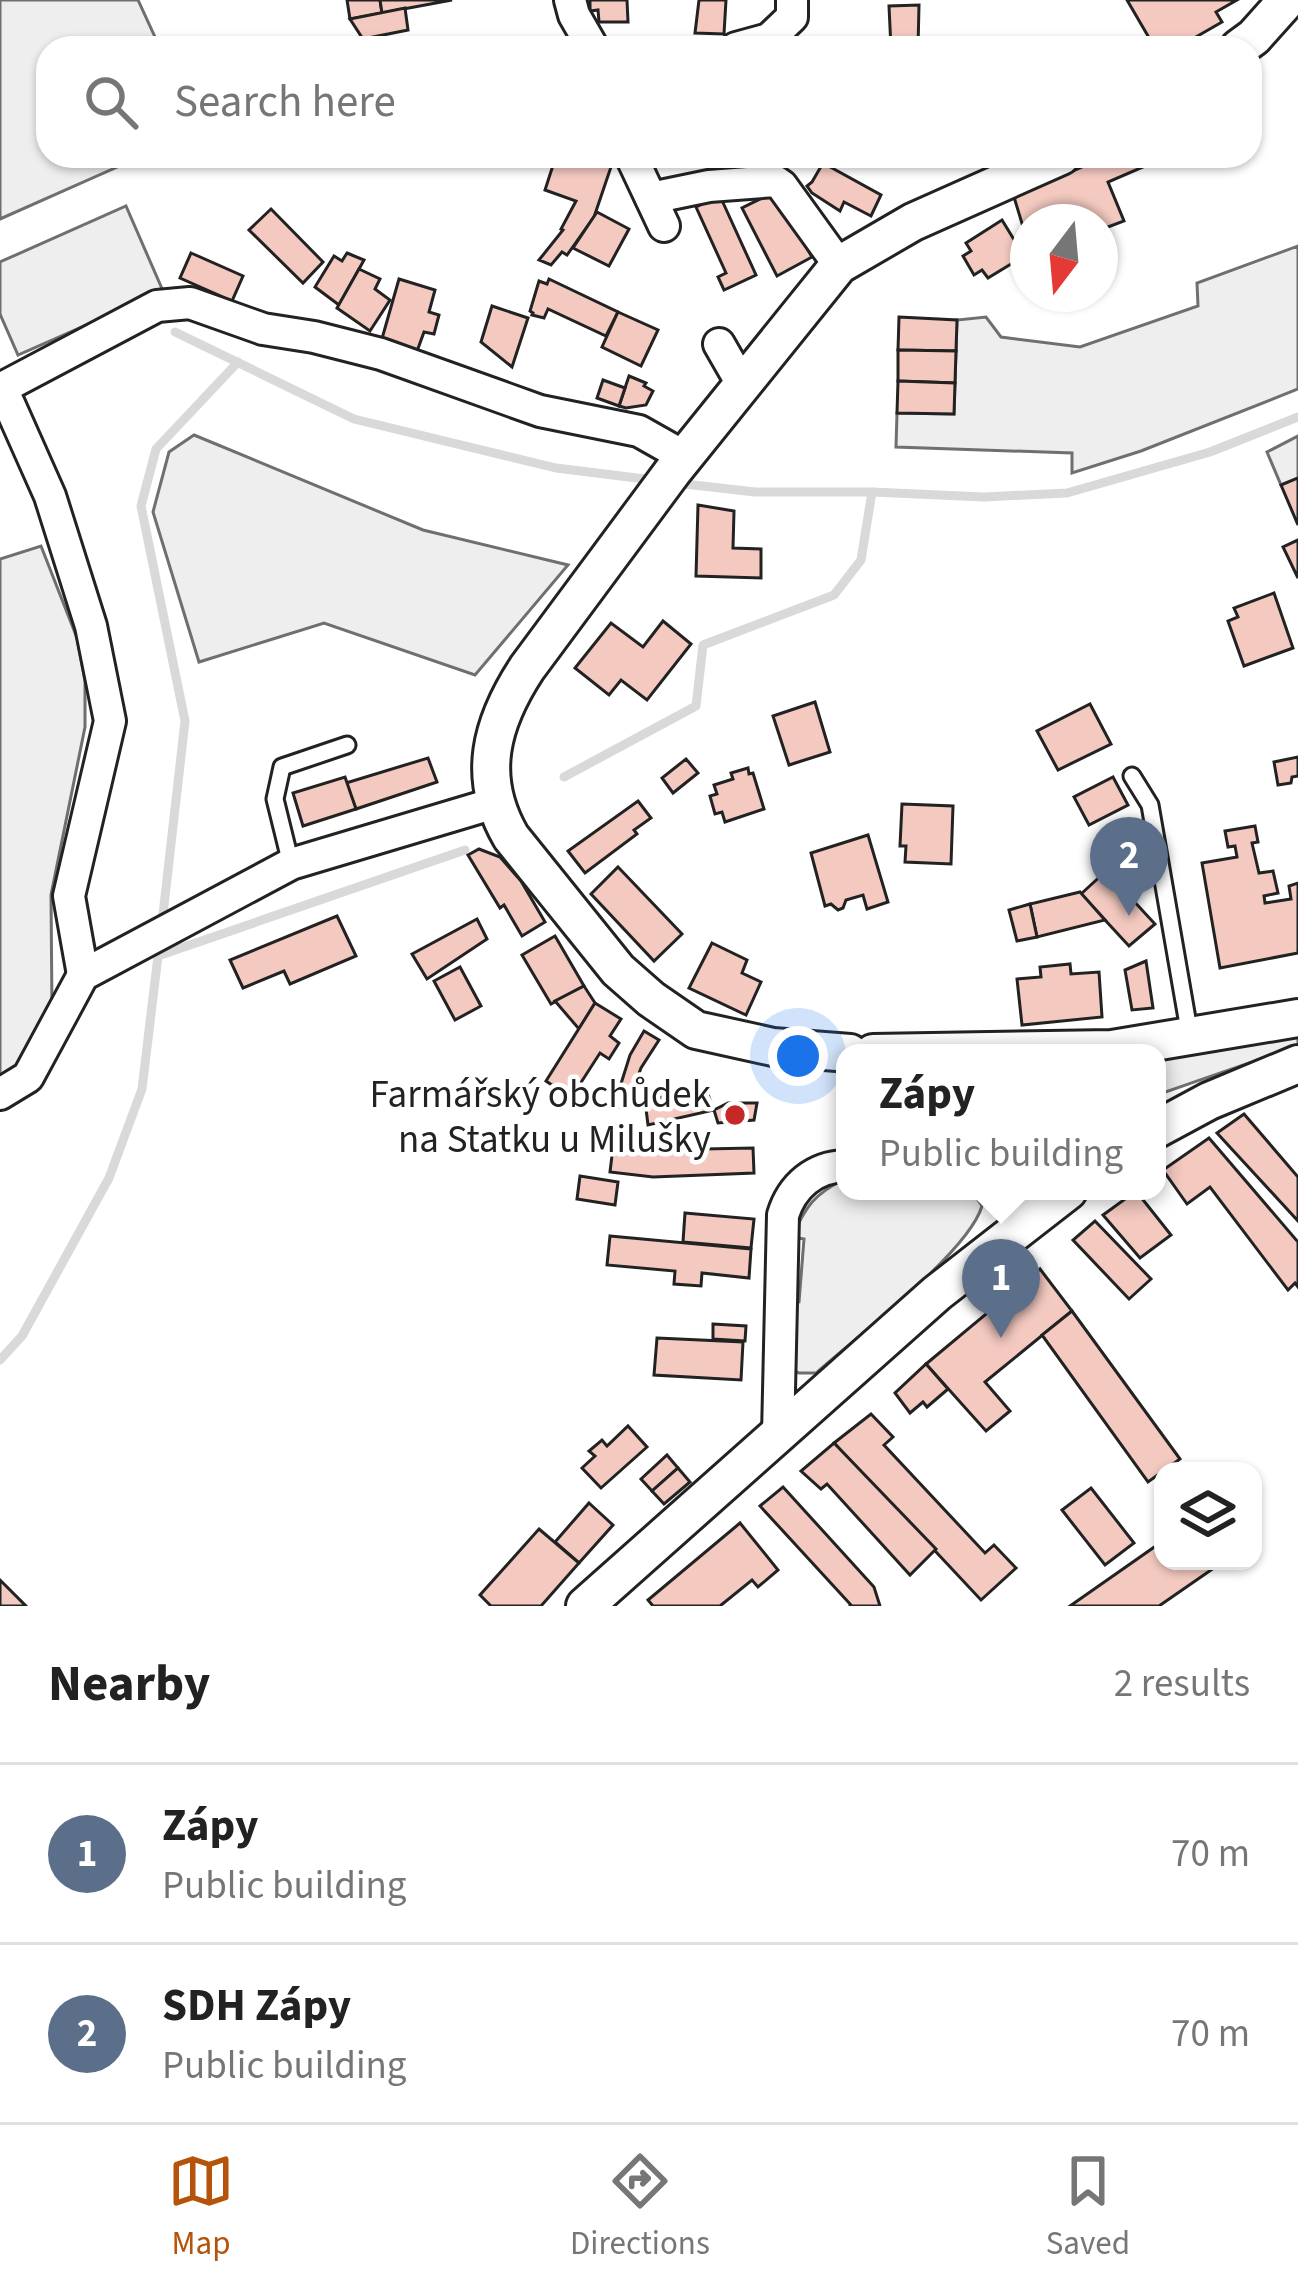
<!DOCTYPE html>
<meta charset="utf-8">
<style>
:root{--surface:#fff;--page:#f2f2f2;--text:#222;--muted:#767676;--line:#e0e0e0;--accent:#b45309}
body{margin:0;font-family:"Source Sans 3",sans-serif;background:var(--page);color:var(--text)}
.controls{position:absolute;right:36px;bottom:36px;display:grid;overflow:hidden;border-radius:24px;box-shadow:0 3px 9px #0004}
.controls button{width:108px;height:108px;display:grid;place-items:center;padding:0;border:0;border-bottom:3px solid var(--line);background:var(--surface);color:var(--text);font:60px sans-serif}
.compass{position:absolute;left:1010px;top:204px;width:108px;height:108px;border-radius:50%;background:var(--surface);box-shadow:0 3px 9px #0004;rotate:196deg}
.you{position:absolute;left:798px;top:1056px;width:42px;height:42px;margin:-30px;border:9px solid #fff;border-radius:50%;background:#1a73e8;box-shadow:0 0 0 18px #1a73e833}
.badge{display:grid;place-items:center;width:78px;height:78px;border-radius:50%;background:var(--accent);color:#fff;font-size:39px;font-weight:700}
.pin{position:absolute;translate:-50% -99px;filter:drop-shadow(0 3px 6px #0008)}
.pin::after{content:'';position:absolute;top:63px;width:42px;height:36px;background:inherit;clip-path:polygon(0 0,100% 0,50% 100%)}
.popup{position:absolute;left:836px;top:1044px;width:330px;height:156px;box-sizing:border-box;display:grid;place-content:center;border-radius:24px;background:var(--surface);filter:drop-shadow(0 3px 9px #0005);font-size:39px;white-space:nowrap;color:var(--muted)}
.popup b{font-size:45px;color:var(--text)}
.popup::after{content:'';position:absolute;left:50%;top:100%;margin-left:-24px;border:24px solid transparent;border-top-color:var(--surface)}
.list{margin:0;padding:0;list-style:none}
h2{display:flex;justify-content:space-between;align-items:center;height:156px;margin:0;padding:0 48px;font-size:51px}
h2 small{font-size:39px;font-weight:400;color:var(--muted)}
.list li{display:grid;grid-template-columns:78px 1fr auto;gap:36px;align-items:center;box-sizing:border-box;height:180px;padding:0 48px;border-top:3px solid var(--line)}
.list b{display:block;font-size:45px;white-space:nowrap}
.list p{margin:0;font-size:39px;white-space:nowrap;color:var(--muted)}
.list em{font-size:39px;font-style:normal;color:var(--muted)}
.icon{flex:none;width:66px;height:66px;fill:none;stroke:currentColor;stroke-width:2;stroke-linecap:round;stroke-linejoin:round}
.map{position:relative;flex:none;width:1298px;height:1606px;overflow:hidden}
.search{position:absolute;background:var(--surface);box-shadow:0 3px 9px #0004;left:36px;right:36px;top:36px;height:132px;display:flex;align-items:center;gap:30px;box-sizing:border-box;padding:0 42px;border-radius:36px;color:var(--muted);font-size:45px}
.sheet{height:516px;background:var(--surface)}
nav{display:flex;justify-content:space-around;align-items:center;box-sizing:border-box;height:168px;border-top:3px solid var(--line);background:var(--surface);font-size:33px;color:var(--muted)}
nav a{display:grid;justify-items:center;gap:6px}
nav .on{color:var(--accent)}
.map>svg:first-child{display:block}
.green{fill:#eee;stroke:#6f6f6f;stroke-width:3}
.lines{fill:none;stroke-linecap:round;stroke-linejoin:round}
.stream{stroke:#d9d9d9;stroke-width:9}
.building{fill:#f3c9c0;stroke:#222;stroke-width:3}
.service-casing{stroke:#222;stroke-width:21}
.minor-casing{stroke:#222;stroke-width:36}
.tertiary-casing{stroke:#222;stroke-width:42}
.service{stroke:#fff;stroke-width:15}
.minor{stroke:#fff;stroke-width:30}
.tertiary{stroke:#fff;stroke-width:36}
.poi-dot{fill:#c62828;stroke:#fff;stroke-width:4.5}
.labels{text-anchor:middle;stroke-width:9;stroke-linejoin:round;paint-order:stroke}
.poi-label{font-size:39px;fill:#222;stroke:#fff;text-anchor:end}
</style>
<div class="map">
<svg width="1298" height="1606" viewBox="0 0 1298 1606">
<rect width="100%" height="100%" fill="#fff"/>
<g class="green">
<polygon points="0,0 138,0 160,48 48,48 48,156 142,156 0,219"/>
<polygon points="126,206 163,291 18,355 0,314 0,262"/>
<polygon points="1298,246 1298,389 1141,451 1072,473 1072,453 896,447 897,413 954,414 957,320 986,317 1001,337 1080,347 1198,306 1197,283"/>
<polygon points="194,435 423,530 568,565 475,675 324,623 199,662 153,512 169,452"/>
<polygon points="1298,436 1298,478 1281,485 1267,452"/>
<polygon points="41,546 77,638 85,681 85,727 51,895 52,1010 22,1061 0,1078 0,559"/>
<polygon points="1298,1033 1298,1046 1157,1095 1157,1060"/>
<path d="M845 1179V1191L973 1192 982 1206C968 1253 856 1337 816 1373H799L786 1368 787 1304 799 1302 804 1239 792 1237C806 1206 814 1194 845 1179Z"/>
</g>
<g class="lines">
<g class="stream">
<polyline points="175,332 354,419 556,468 653,480"/>
<polyline points="872,492 984,497 1067,493 1210,452 1298,417"/>
<polyline points="564,777 696,706 703,645 834,595 861,560 872,492 755,492 676,483"/>
<polyline points="162,923 185,721 141,506 156,449 238,362"/>
<polyline points="0,1360 22,1336 109,1178 142,1089 158,956 465,850"/>
</g>
</g>
<g class="building">
<polygon points="347,0 380,0 382,13 350,19"/>
<polygon points="380,0 452,0 382,13"/>
<polygon points="590,0 627,0 628,22 599,22 598,10 590,11"/>
<polygon points="699,0 726,0 724,34 695,33"/>
<polygon points="1127,0 1237,0 1216,12 1222,22 1182,45 1178,38 1158,48 1155,48"/>
<polygon points="919,5 918,48 891,48 889,6"/>
<polygon points="405,8 408,30 363,39 350,19"/>
<polygon points="556,156 610,156 612,164 594,217 567,255 562,252 551,265 539,260 563,230 561,229 576,201 545,190"/>
<polygon points="1107,156 1138,156 1143,167 1108,182 1124,221 1100,230 1100,222 1088,222 1083,211 1058,220 1057,216 1043,222 1028,222 1028,229 1024,230 1014,197"/>
<polygon points="823,163 881,195 871,216 844,202 840,211 812,193 807,186 812,182"/>
<polygon points="774,192 812,257 777,276 742,208"/>
<polygon points="720,196 756,275 724,290 718,277 726,273 696,207"/>
<polygon points="271,209 323,262 303,283 249,230"/>
<polygon points="597,212 629,229 609,266 573,248"/>
<polygon points="1002,220 1024,256 988,278 982,270 974,275 963,256 971,251 966,243"/>
<polygon points="191,253 243,276 232,301 180,278"/>
<polygon points="347,253 364,260 339,305 315,287 334,256 342,261"/>
<polygon points="359,269 380,279 375,289 390,300 370,331 337,308"/>
<polygon points="399,279 435,290 429,312 439,315 434,334 424,332 416,354 381,342"/>
<polygon points="549,279 618,312 606,336 548,309 544,318 532,315 533,313 530,311 539,281 547,284"/>
<polygon points="492,306 528,318 512,367 481,342"/>
<polygon points="618,312 658,330 641,366 602,347"/>
<polygon points="899,317 957,320 956,351 898,350"/>
<polygon points="898,350 956,351 955,383 898,381"/>
<polygon points="629,376 646,383 644,386 653,391 646,405 626,408 619,406"/>
<polygon points="603,380 625,388 619,406 597,398"/>
<polygon points="898,381 955,383 954,414 897,413"/>
<polygon points="1298,478 1298,525 1281,485"/>
<polygon points="698,505 734,511 733,548 761,549 761,578 696,576"/>
<polygon points="1298,540 1298,578 1283,547"/>
<polygon points="1274,593 1293,648 1244,666 1228,621 1238,617 1234,608"/>
<polygon points="663,621 691,644 647,700 621,680 609,695 575,668 611,623 643,647"/>
<polygon points="815,702 830,752 789,765 773,716"/>
<polygon points="1090,704 1111,744 1058,770 1037,731"/>
<polygon points="1298,757 1298,776 1292,777 1291,783 1278,785 1274,762"/>
<polygon points="428,758 437,782 356,809 346,783"/>
<polygon points="686,759 698,773 673,793 662,778"/>
<polygon points="748,768 749,774 753,773 764,809 725,822 722,812 715,814 710,796 717,794 714,785 733,779 731,773"/>
<polygon points="345,777 356,809 303,826 293,793"/>
<polygon points="1113,777 1128,805 1089,825 1074,797"/>
<polygon points="638,801 651,818 634,830 637,834 585,873 568,851"/>
<polygon points="902,804 953,806 951,864 905,862 906,846 900,846"/>
<polygon points="1255,826 1258,842 1252,843 1259,873 1273,871 1278,893 1264,896 1265,903 1291,899 1289,886 1298,883 1298,953 1220,968 1202,863 1237,857 1235,846 1228,847 1225,831"/>
<polygon points="868,835 888,902 867,909 863,895 846,900 843,908 838,910 831,904 825,906 811,853"/>
<polygon points="479,849 500,857 521,881 545,922 522,936 504,905 500,908 468,855"/>
<polygon points="618,867 682,934 654,961 591,894"/>
<polygon points="1106,871 1155,924 1129,946 1081,894"/>
<polygon points="1080,892 1105,920 1037,937 1030,904"/>
<polygon points="1030,904 1037,937 1017,941 1009,910"/>
<polygon points="337,916 356,956 290,984 284,971 243,988 230,960"/>
<polygon points="477,919 487,939 427,979 412,954"/>
<polygon points="555,936 584,986 551,1004 522,955"/>
<polygon points="712,943 747,960 742,973 761,982 746,1015 689,988"/>
<polygon points="1146,961 1153,1008 1132,1010 1125,970"/>
<polygon points="1070,964 1071,974 1099,972 1102,1017 1022,1025 1017,979 1041,977 1040,967"/>
<polygon points="460,967 481,1006 455,1020 434,981"/>
<polygon points="584,986 595,1003 579,1029 555,1001"/>
<polygon points="595,1003 621,1019 610,1036 619,1043 609,1059 600,1053 571,1098 546,1081"/>
<polygon points="644,1031 659,1040 641,1068 626,1109 614,1106 630,1055"/>
<polygon points="705,1087 714,1110 648,1125 645,1101"/>
<polygon points="728,1103 757,1103 754,1120 718,1123 714,1110"/>
<polygon points="1244,1114 1298,1177 1298,1221 1217,1133"/>
<polygon points="1209,1138 1298,1242 1298,1287 1295,1283 1288,1290 1210,1187 1187,1204 1163,1170"/>
<polygon points="613,1147 653,1150 753,1148 754,1173 653,1177 610,1172"/>
<polygon points="580,1176 618,1182 615,1205 577,1199"/>
<polygon points="1136,1191 1171,1235 1140,1258 1103,1215"/>
<polygon points="685,1213 754,1219 751,1248 683,1242"/>
<polygon points="1095,1221 1151,1279 1129,1299 1073,1240"/>
<polygon points="610,1236 751,1249 749,1278 702,1273 701,1286 674,1284 675,1271 607,1265"/>
<polygon points="1040,1269 1072,1311 985,1382 1010,1411 986,1431 926,1364"/>
<polygon points="1072,1311 1180,1459 1148,1482 1042,1335"/>
<polygon points="713,1324 746,1326 745,1341 713,1339"/>
<polygon points="657,1338 743,1342 741,1380 654,1375"/>
<polygon points="926,1364 948,1389 927,1407 923,1402 910,1413 895,1393"/>
<polygon points="871,1414 893,1437 884,1445 985,1553 994,1545 1016,1568 981,1600 834,1443"/>
<polygon points="628,1426 647,1447 601,1488 582,1468 595,1456 589,1451 602,1440 607,1446"/>
<polygon points="834,1443 936,1549 910,1575 827,1484 821,1489 801,1471"/>
<polygon points="667,1455 678,1468 652,1491 641,1479"/>
<polygon points="678,1468 690,1482 664,1504 652,1491"/>
<polygon points="783,1487 874,1587 880,1606 849,1606 851,1605 760,1506"/>
<polygon points="1091,1488 1134,1543 1105,1565 1062,1510"/>
<polygon points="589,1503 613,1525 579,1563 555,1542"/>
<polygon points="740,1523 778,1570 758,1587 752,1580 720,1606 653,1606 648,1600"/>
<polygon points="539,1529 579,1563 541,1606 491,1606 480,1595"/>
<polygon points="1163,1541 1163,1561 1224,1561 1159,1606 1070,1606"/>
<polygon points="0,1580 26,1606 0,1606"/>
</g>
<g class="lines">
<g class="service-casing">
<g id="service">
<polyline points="1132,776 1150,805 1190,1036"/>
<polyline points="291,864 275,799 282,767 347,745"/>
</g>
</g>
<g class="minor-casing">
<g id="minor">
<polyline points="570,0 574,15 593,48"/>
<polyline points="736,48 769,39 792,17 792,0"/>
<polyline points="631,156 664,226"/>
<polyline points="651,198 709,186 775,181 782,186 839,265"/>
<polyline points="719,344 742,384"/>
<polyline points="83,975 69,896 110,721 91,626 50,496 2,388 157,306 190,303 263,329 314,337 381,354 540,411 639,431 685,457"/>
<polyline points="0,1094 28,1077 83,975 291,864 495,803"/>
<polyline points="1015,1191 1034,1217"/>
<path d="M778 1435 783 1215C792 1186 814 1167 845 1166"/>
</g>
</g>
<g class="tertiary-casing">
<g id="tertiary">
<polyline points="1239,48 1254,37 1287,0"/>
<path d="M850 1053 773 1047 696 1030 651 999 618 970 511 837C476 777 491 723 527 668L673 471 839 265 913 222 1061 156"/>
<polyline points="873,1053 1112,1049 1298,1018"/>
<polyline points="1157,1129 1209,1101 1298,1064"/>
<polyline points="585,1606 937,1293 1068,1191"/>
</g>
</g>
<use href="#service" class="service"/>
<use href="#minor" class="minor"/>
<use href="#tertiary" class="tertiary"/>
</g>
<circle class="poi-dot" cx="735" cy="1115" r="12"/>
<g class="labels">
<g class="poi-label">
<text x="711" y="1107">Farmářský obchůdek<tspan x="711" dy="45">na Statku u Milušky</tspan></text>
</g>
</g>
</svg>
<div class="controls">
<button><svg class="icon" aria-label="layers" viewBox="0 0 24 24"><path d="M12 4l9 5-9 5-9-5zM3 14l9 5 9-5"/></svg></button>
</div>
<svg class="compass" viewBox="-18 -18 36 36"><path d="M0-13l5 13h-10z" fill="#e53935"/><path d="M0 13l5-13h-10z" fill="#767676"/></svg>
<div class="you"></div>
<div class="pin badge" style="left:1001px;top:1338px;background:#5c6f8a">1</div>
<div class="popup"><b>Zápy</b>Public building</div>
<div class="pin badge" style="left:1129px;top:916px;background:#5c6f8a">2</div>
<div class="search"><svg class="icon" aria-label="search" viewBox="0 0 24 24"><circle cx="10" cy="10" r="6"/><path d="M15 15l6 6"/></svg>Search here</div>
</div>
<section class="sheet">
<h2>Nearby<small>2 results</small></h2>
<ul class="list">
<li><span class="badge" style="background:#5c6f8a">1</span><div><b>Zápy</b><p>Public building</p></div><em>70 m</em></li>
<li><span class="badge" style="background:#5c6f8a">2</span><div><b>SDH Zápy</b><p>Public building</p></div><em>70 m</em></li>
</ul>
</section>
<nav>
<a class="on"><svg class="icon" aria-label="map" viewBox="0 0 24 24"><path d="M3 6l6-2 6 2 6-2v14l-6 2-6-2-6 2zM9 4v14M15 6v14"/></svg>Map</a>
<a><svg class="icon" aria-label="directions" viewBox="0 0 24 24"><path d="M12 3l9 9-9 9-9-9zM9 14v-3h6M13 9l2 2-2 2"/></svg>Directions</a>
<a><svg class="icon" aria-label="saved" viewBox="0 0 24 24"><path d="M7 4h10v16l-5-4-5 4z"/></svg>Saved</a>
</nav>
